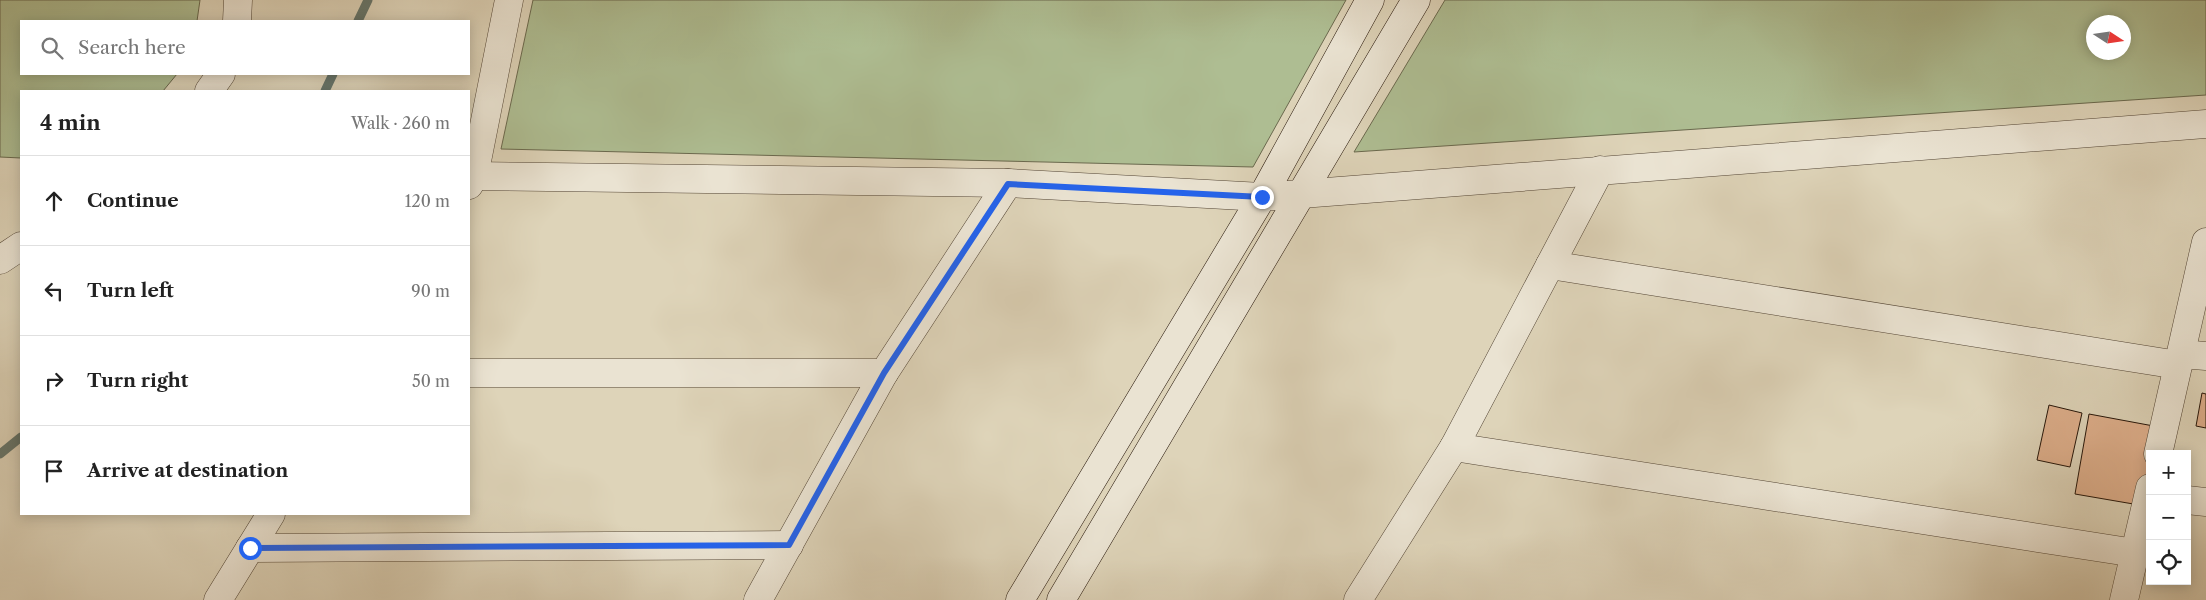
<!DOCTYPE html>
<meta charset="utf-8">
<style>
:root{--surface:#fff;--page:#f6f6f6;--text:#222;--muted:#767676;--line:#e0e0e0}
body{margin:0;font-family:"Libre Caslon Text",serif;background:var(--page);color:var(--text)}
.controls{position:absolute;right:15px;bottom:15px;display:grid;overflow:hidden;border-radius:0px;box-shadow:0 2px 12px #0003}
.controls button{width:45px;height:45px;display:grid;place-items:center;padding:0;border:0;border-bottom:1px solid var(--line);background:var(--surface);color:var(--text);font:25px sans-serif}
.compass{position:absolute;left:2086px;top:15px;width:45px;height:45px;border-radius:50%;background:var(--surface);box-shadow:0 2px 12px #0003;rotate:102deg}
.stop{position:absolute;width:15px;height:15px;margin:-11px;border:4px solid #2563eb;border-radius:50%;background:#fff}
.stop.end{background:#2563eb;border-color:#fff;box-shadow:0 1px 5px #0008}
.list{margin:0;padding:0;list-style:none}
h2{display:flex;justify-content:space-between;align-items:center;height:65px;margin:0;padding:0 20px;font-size:21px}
h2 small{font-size:16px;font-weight:400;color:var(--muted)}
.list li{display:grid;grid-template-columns:32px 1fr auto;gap:15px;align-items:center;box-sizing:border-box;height:90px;padding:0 20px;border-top:1px solid var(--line)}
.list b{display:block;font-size:19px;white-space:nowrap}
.list em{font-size:16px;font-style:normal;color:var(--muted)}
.icon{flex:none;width:28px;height:28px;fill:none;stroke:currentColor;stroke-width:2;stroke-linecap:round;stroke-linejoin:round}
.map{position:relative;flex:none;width:2206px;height:600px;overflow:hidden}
.search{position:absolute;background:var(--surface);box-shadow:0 2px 12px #0003;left:20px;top:20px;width:450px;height:55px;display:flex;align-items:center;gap:12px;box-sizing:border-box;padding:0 18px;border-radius:0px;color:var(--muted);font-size:19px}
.panel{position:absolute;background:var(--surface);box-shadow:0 2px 12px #0003;left:20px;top:90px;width:450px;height:425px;border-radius:0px}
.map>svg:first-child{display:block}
.green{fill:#aebd92;stroke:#6a694e;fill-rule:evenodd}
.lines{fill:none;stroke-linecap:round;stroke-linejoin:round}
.stream{stroke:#67776d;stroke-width:9}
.building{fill:#deaf8c;stroke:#251509}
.street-casing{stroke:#534535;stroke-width:29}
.secondary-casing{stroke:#251509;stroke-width:29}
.street{stroke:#eae3d2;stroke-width:28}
.secondary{stroke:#eae3d2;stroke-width:28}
.route{stroke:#2563eb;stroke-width:6}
</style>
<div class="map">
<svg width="2206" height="600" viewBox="0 0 2206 600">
<rect width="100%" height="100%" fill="#ded4b9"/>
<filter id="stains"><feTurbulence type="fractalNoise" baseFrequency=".004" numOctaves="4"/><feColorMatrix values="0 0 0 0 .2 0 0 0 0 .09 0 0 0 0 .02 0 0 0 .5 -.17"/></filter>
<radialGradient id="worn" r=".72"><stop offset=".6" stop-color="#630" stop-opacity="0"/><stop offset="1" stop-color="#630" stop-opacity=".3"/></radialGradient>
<g class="green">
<polygon points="0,0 200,0 197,21 21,21 21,74 177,74 163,91 21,91 21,158 0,157"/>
<polygon points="533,0 1346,0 1253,167 501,149"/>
<path d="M1445 0H2206V95L1354 152ZM2094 22H2124V52H2094Z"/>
</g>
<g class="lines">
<g class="stream">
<polyline points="358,21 368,0"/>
<polyline points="325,91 333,74"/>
<polyline points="0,454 21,437"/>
</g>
</g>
<g class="building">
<polygon points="2202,393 2206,394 2206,428 2196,426"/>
<polygon points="2049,405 2082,413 2070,467 2037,460"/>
<polygon points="2089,414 2159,427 2150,454 2150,478 2145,506 2075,494"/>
</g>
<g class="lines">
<g class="street-casing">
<g id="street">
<polyline points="237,21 238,0"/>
<polyline points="209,91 221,74"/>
<polyline points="474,176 1008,183 1262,197 2206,124"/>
<polyline points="469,185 474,176 509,0"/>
<polyline points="0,260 21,246"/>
<polyline points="1550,265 2178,365"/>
<polyline points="2181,354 2206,356"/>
<polyline points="469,373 884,373"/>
<polyline points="1454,447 2135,553"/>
<polyline points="2158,454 2206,242"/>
<polyline points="2187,500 2206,502"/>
<polyline points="250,548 789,545"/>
<polyline points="218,600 271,514"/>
<polyline points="758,600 884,373 1008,183"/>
<polyline points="1358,600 1454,447 1600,170"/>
<polyline points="2124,600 2150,488"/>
</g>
</g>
<g class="secondary-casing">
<g id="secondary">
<polyline points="1020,600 1262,197 1370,0"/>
<polyline points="1061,600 1416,0"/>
</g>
</g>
<use href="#street" class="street"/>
<use href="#secondary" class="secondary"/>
</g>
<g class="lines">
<polyline class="route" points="250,548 789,545 884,373 1008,184 1262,197"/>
</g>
<rect width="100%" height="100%" filter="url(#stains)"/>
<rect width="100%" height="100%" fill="url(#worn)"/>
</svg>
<div class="controls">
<button>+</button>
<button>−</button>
<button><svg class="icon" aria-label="locate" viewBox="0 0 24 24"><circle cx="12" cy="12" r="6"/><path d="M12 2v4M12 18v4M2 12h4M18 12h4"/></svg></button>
</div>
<svg class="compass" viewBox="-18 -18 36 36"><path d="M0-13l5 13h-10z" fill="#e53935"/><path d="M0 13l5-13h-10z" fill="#767676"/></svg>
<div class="stop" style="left:250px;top:548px"></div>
<div class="stop end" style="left:1262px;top:197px"></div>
<div class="search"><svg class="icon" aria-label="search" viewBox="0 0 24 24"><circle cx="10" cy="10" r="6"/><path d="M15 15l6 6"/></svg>Search here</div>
<section class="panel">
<h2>4 min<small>Walk · 260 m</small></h2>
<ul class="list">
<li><svg class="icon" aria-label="ahead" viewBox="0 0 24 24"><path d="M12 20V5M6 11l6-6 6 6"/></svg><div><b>Continue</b></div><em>120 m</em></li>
<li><svg class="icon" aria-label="left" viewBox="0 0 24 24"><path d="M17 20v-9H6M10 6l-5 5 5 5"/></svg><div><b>Turn left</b></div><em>90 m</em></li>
<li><svg class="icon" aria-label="right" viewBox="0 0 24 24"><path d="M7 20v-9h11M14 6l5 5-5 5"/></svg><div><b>Turn right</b></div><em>50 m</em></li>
<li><svg class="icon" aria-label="arrive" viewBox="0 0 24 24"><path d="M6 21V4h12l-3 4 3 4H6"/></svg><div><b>Arrive at destination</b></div></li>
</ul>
</section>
</div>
